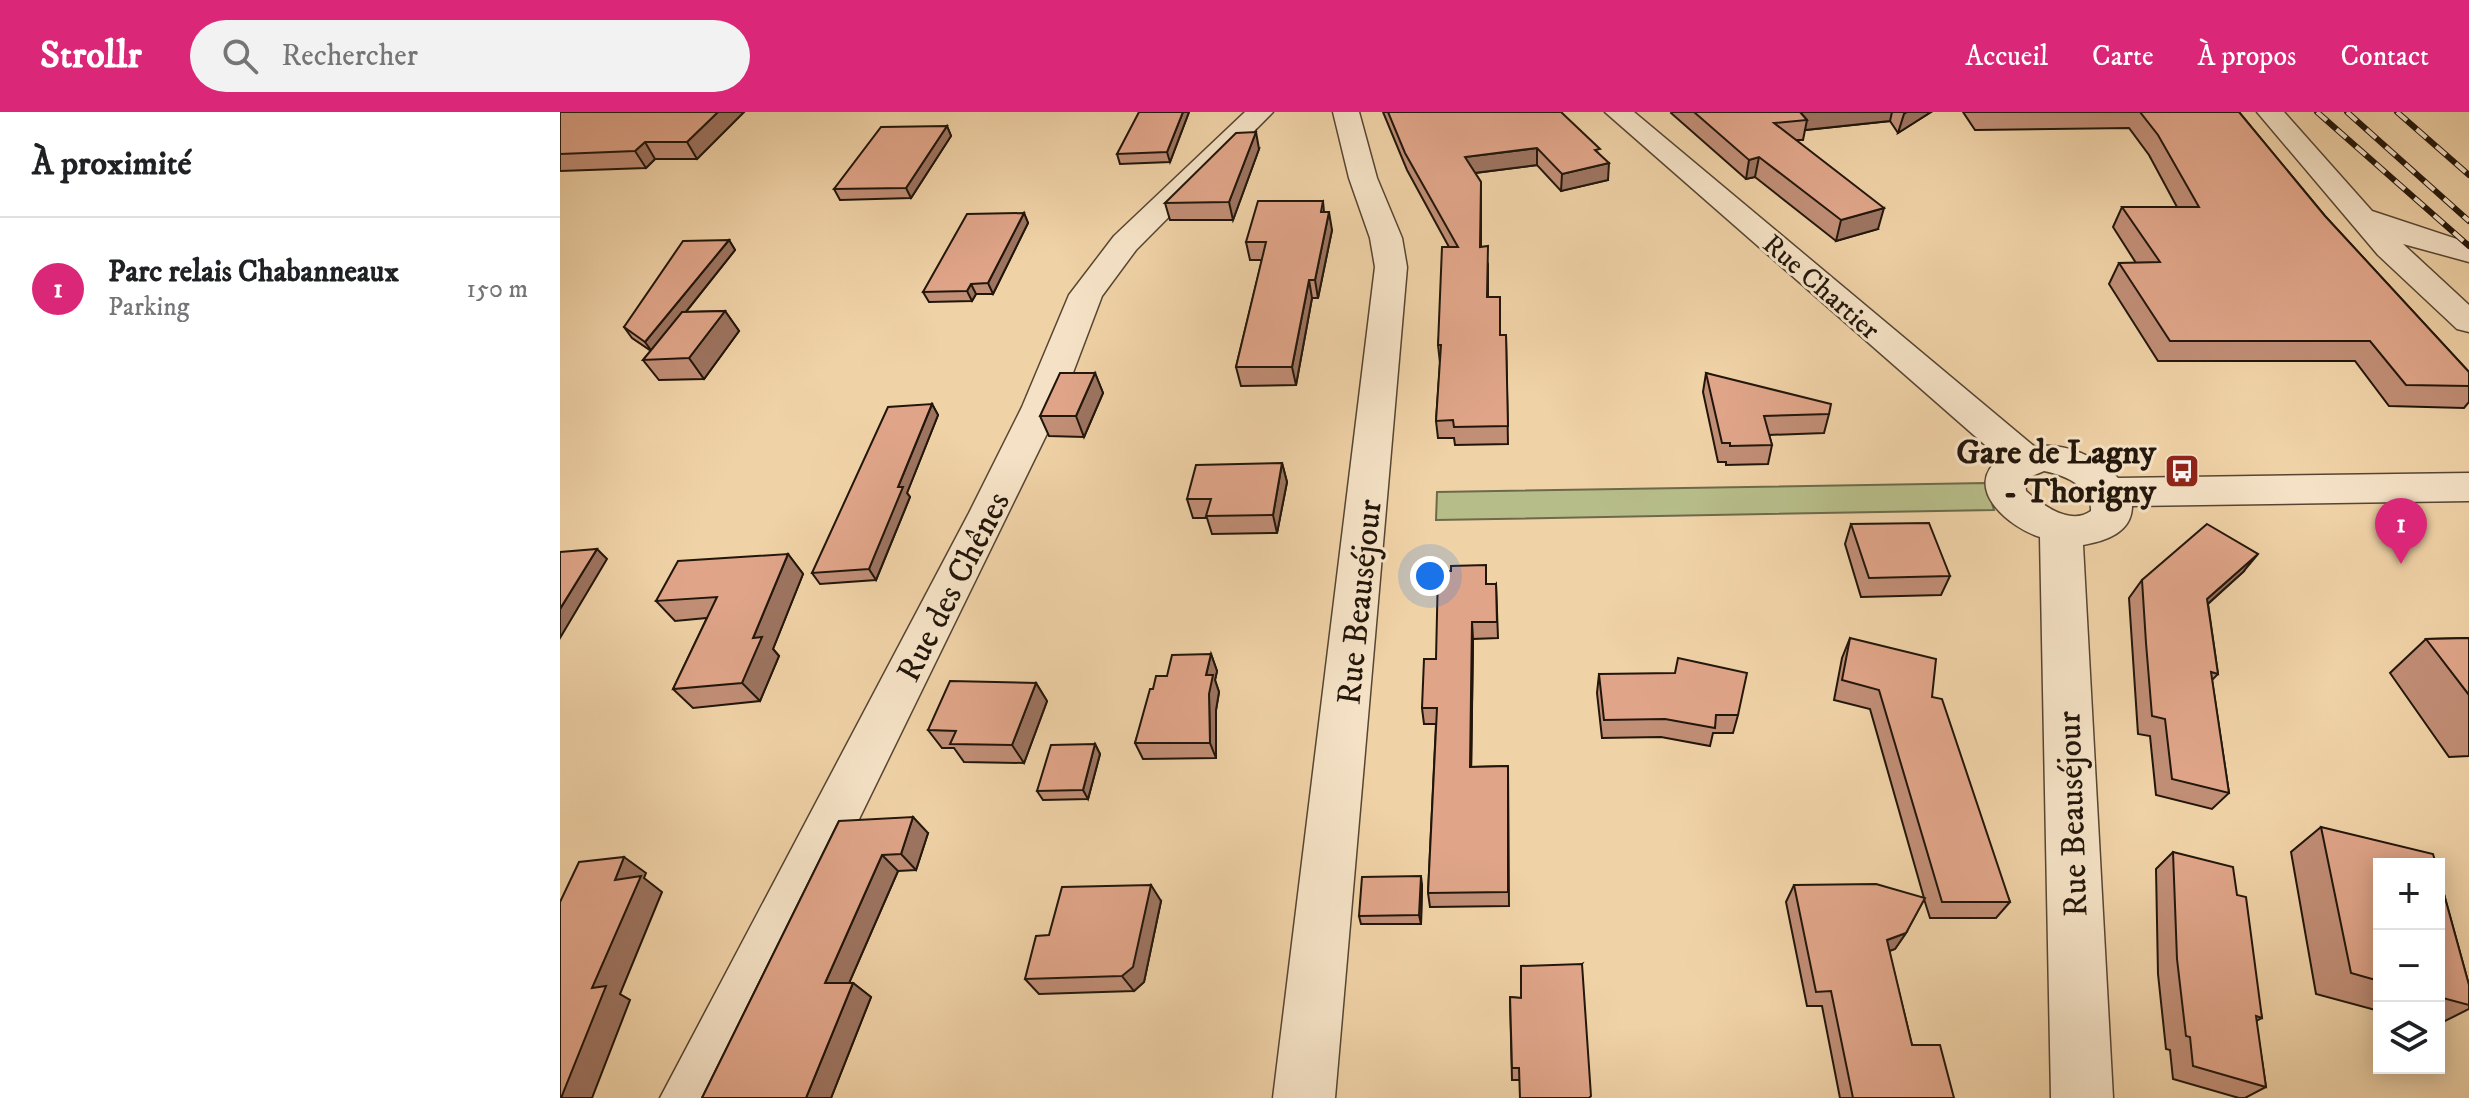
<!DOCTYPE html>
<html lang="fr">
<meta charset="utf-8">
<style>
:root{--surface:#fff;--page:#f2f2f2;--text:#202124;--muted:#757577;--line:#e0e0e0;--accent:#db2777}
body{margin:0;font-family:"IM FELL DW Pica",serif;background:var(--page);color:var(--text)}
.controls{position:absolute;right:24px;bottom:24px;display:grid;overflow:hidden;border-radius:0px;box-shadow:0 4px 20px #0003}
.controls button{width:72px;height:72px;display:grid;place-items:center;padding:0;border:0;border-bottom:2px solid var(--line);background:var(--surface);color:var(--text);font:40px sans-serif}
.you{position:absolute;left:870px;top:464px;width:28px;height:28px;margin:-20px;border:6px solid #fff;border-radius:50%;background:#1a73e8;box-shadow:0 0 0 12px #1a73e833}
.badge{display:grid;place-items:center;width:52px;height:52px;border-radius:50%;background:var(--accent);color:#fff;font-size:26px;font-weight:700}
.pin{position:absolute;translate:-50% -66px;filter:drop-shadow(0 2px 4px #0008)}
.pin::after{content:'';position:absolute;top:42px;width:28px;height:24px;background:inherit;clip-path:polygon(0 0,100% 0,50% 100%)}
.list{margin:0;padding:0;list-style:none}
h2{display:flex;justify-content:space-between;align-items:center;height:104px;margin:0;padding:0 32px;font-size:34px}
h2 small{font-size:26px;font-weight:400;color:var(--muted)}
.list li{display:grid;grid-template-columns:52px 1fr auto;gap:24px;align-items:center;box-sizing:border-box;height:144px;padding:0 32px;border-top:2px solid var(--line)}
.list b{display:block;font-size:30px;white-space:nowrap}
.list p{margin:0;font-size:26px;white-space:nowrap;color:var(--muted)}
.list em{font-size:26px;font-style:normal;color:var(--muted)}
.icon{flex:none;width:44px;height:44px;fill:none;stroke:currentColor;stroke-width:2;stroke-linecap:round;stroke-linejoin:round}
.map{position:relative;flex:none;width:1909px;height:986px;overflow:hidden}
header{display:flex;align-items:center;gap:48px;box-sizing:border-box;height:112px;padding:0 40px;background:var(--accent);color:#fff}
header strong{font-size:38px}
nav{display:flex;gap:44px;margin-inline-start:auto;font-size:28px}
.search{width:560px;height:72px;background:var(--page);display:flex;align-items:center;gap:20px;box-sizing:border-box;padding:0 28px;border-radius:44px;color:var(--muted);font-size:30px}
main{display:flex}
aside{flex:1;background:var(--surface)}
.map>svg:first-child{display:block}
.green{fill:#b7bd89;stroke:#6c6a4a;stroke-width:2}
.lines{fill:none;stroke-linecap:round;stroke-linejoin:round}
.minor-casing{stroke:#564532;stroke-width:3}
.minor{fill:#f5e2c6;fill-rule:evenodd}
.rail-casing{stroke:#22160b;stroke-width:6}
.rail{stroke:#f5e2c6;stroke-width:4;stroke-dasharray:13;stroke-linecap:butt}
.wall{fill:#c18e76;stroke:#22160b;stroke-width:2}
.shaded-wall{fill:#9d7460;stroke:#22160b;stroke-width:2}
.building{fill:#e0a589;stroke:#22160b;stroke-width:2}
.labels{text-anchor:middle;stroke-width:6;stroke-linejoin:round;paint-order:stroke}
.far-street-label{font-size:28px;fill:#22160b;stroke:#f5e2c6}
.poi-label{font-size:34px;font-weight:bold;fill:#22160b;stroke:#f5e2c6;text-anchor:end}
.street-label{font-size:34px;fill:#22160b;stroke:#f5e2c6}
</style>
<header>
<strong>Strollr</strong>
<div class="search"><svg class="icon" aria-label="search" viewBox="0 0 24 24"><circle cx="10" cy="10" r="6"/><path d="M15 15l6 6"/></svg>Rechercher</div>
<nav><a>Accueil</a><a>Carte</a><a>À propos</a><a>Contact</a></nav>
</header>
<main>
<aside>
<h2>À proximité<small></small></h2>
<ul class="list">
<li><span class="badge">1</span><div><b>Parc relais Chabanneaux</b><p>Parking</p></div><em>150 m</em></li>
</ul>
</aside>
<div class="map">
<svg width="1909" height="986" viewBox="0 0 1909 986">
<rect width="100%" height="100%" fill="#f0d2a7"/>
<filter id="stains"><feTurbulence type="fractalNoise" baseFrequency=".0025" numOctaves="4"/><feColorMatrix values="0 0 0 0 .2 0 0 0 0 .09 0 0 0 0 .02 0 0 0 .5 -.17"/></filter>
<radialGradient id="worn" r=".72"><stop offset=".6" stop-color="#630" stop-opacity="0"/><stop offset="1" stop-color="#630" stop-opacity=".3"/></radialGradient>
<polygon class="green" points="1426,371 1434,398 876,408 877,380"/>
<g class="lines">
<g class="minor-casing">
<g id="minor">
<polygon points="685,0 713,0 576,138 542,184 500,295 163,986 100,986 409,401 462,295 509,183 554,124"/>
<polygon points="773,0 799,0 817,66 842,126 847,155 775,986 713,986 815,155 810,126 789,66"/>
<path d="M1045 0H1074L1475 335C1503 329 1540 346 1558 366L1909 361V389L1572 394C1572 421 1545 429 1523 433L1553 986H1491L1480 425C1450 416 1401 376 1440 346ZM1484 359C1504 363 1532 374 1531 399 1510 414 1482 393 1466 379L1465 367Z"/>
<polygon points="1697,0 1724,0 1812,99 1909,131 1909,150 1843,132 1909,193 1909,220 1897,217 1818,143"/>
</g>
</g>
<use href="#minor" class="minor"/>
<g class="rail-casing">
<g id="rail">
<polyline points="1757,0 1909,134"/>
<polyline points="1787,0 1909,109"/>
<polyline points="1837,0 1909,63"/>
</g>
</g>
<use href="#rail" class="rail"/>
</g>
<g class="wall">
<polygon points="0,0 184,0 137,47 95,47 86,56 0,59"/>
<polygon points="629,0 610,50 560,52 557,42"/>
<polygon points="823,0 1001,0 1039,42 1048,68 1001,79 977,53 915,61 921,70 921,135 928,152 928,185 940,223 946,223 948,332 895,333 894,326 878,326 876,309 880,251 878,233 889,135 847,58"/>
<polygon points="1112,0 1371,0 1338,21 1330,9 1245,18 1243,28 1236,28 1318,117 1276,129 1195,65 1186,67 1111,1"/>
<polygon points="1403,0 1679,0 1765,104 1909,260 1909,290 1904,296 1829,294 1795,249 1598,249 1549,172 1559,151 1576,151 1553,115 1562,95 1617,95 1589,43 1569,16 1415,18"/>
<polygon points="387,14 391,24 351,86 280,88 274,77"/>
<polygon points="699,37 673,108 610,108 605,91"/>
<polygon points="763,89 764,100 772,118 758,186 752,186 736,273 681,274 676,255 702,148 690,148 686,130"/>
<polygon points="464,101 468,111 433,182 416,182 412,189 369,190 363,180"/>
<polygon points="169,128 175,138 126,200 165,199 179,219 144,267 99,268 83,248 91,239 72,226 64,215"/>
<polygon points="535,261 543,281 524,325 489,324 480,304"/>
<polygon points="1146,261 1269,302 1264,321 1209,323 1212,333 1208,352 1166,353 1166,350 1158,350 1143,280"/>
<polygon points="372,292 378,303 347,381 350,385 316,468 260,472 252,461"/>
<polygon points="722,351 727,370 717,421 652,422 647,406 633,406 627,387"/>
<polygon points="1291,412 1390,464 1381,483 1301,485 1285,432"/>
<polygon points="228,442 243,462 213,537 219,544 200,589 133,596 113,577 147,506 115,509 96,489"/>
<polygon points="1683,460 1648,492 1658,562 1652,568 1669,681 1652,697 1596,683 1590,624 1578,622 1569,486 1582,468"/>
<polygon points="936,472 938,526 913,527 911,655 948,654 949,794 870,795 868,781 876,612 864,612 862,596 876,547"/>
<polygon points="1290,526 1372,585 1450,790 1436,806 1370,806 1364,787 1346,821 1335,837 1329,839 1352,933 1394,986 1280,986 1262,894 1247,894 1226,790 1234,773 1364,786 1310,597 1274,588 1282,546"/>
<polygon points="1909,526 1909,644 1889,645 1830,561 1866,527"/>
<polygon points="651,542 657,559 655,568 659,580 656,598 656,646 583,647 575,631 593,577"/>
<polygon points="1039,562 1178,603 1173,621 1153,621 1150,634 1101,625 1042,626 1037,581"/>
<polygon points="476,571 487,589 464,651 404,650 394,636 382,636 368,618"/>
<polygon points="535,632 540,642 528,687 483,688 477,679"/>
<polygon points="279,709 368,721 356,758 338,759 289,871 293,871 311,885 271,986 142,986"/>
<polygon points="1761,715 1819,752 1819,899 1756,882 1731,740"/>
<polygon points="1613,740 1677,783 1702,906 1696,909 1706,975 1685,986 1679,986 1613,967 1610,938 1606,937 1598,862 1596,757"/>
<polygon points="1879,764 1909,873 1909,897 1879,912"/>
<polygon points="862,773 861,812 801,812 799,804"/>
<polygon points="601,789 584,870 574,879 479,882 465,867 489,823"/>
<polygon points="1022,852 959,968 952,968 950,885 961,886"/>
</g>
<g class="shaded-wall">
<polygon points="158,0 184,0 137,47 127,30"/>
<polygon points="623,0 629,0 610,50 607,40"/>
<polygon points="1240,0 1332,0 1330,9 1245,18 1247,8"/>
<polygon points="1347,0 1371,0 1338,21 1344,2"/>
<polygon points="387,14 391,24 351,86 346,76"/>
<polygon points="696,20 699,37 673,108 669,90"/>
<polygon points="85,30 95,47 86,56 75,39"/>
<polygon points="977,36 977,53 906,62 905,45"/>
<polygon points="1199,45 1195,65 1186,67 1189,48"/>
<polygon points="1049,51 1048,68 1001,79 1002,62"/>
<polygon points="1324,96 1318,117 1276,129 1281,108"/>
<polygon points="769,100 772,118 758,186 755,168"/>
<polygon points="464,101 468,111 433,182 428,171"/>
<polygon points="169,128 175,138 93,241 85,230"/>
<polygon points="749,168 752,186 736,273 732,255"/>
<polygon points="411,172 416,182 412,189 407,179"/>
<polygon points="165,199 179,219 144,267 129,246"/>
<polygon points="535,261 543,281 524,325 516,304"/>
<polygon points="372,292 378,303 347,381 350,385 316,468 309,457 338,375"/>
<polygon points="722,351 727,370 717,421 713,403"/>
<polygon points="37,437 47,447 0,526 0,497"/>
<polygon points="228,442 243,462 213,537 219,544 200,589 182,571 193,526"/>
<polygon points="1698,442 1683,460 1633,505 1647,487"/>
<polygon points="912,510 913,527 911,670 910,655"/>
<polygon points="651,542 657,559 655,568 659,580 656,598 656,646 650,631 649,582 646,563"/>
<polygon points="476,571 487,589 464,651 452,633"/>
<polygon points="535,632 540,642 528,687 523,678"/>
<polygon points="353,705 368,721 356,758 341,742"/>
<polygon points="322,743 338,759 283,885 265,871"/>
<polygon points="64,745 86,761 84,766 102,780 60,882 70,888 32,986 1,986 32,876 55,768"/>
<polygon points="861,764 862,773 861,812 859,803"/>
<polygon points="591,773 601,789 584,870 574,879 562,864"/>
<polygon points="1346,821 1335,837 1316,844 1327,828"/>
<polygon points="293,871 311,885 271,986 246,986"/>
</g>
<g class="building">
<polygon points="0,0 158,0 127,30 85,30 75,39 0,42"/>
<polygon points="579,0 623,0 607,40 557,42"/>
<polygon points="828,0 1001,0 1040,37 1035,38 1049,51 1002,62 977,36 905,45 921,70 920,135 928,134 927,185 940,185 940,223 946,223 948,314 894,315 893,308 876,309 881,233 878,233 882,135 898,135 845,41"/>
<polygon points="1134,0 1240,0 1247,8 1214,11 1324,96 1281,108 1199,45 1189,48"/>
<polygon points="1580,0 1679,0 1765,104 1909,260 1909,274 1846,273 1810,229 1610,229 1559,151 1600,150 1562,95 1639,95 1598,23"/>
<polygon points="387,14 346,76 274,77 321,15"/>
<polygon points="696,20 669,90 605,91 676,21"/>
<polygon points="698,89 763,89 761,100 769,100 755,168 749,168 732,255 676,255 706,130 686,130"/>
<polygon points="464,101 428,171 411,172 407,179 363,180 407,102"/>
<polygon points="169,128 85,230 64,215 123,129"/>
<polygon points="165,199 129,246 83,248 122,200"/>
<polygon points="500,261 535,261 516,304 480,304"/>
<polygon points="1146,261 1271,292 1269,302 1204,304 1212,333 1170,334 1170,331 1162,331"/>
<polygon points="372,292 338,375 343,375 309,457 252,461 328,295"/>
<polygon points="722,351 713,403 646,404 651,387 627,387 636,353"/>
<polygon points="1369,411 1390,464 1309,466 1291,412"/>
<polygon points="1647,412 1698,442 1647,487 1658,562 1651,560 1669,681 1612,667 1605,607 1592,604 1586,531 1582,468"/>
<polygon points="37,437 0,497 0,440"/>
<polygon points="228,442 193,526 202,525 182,571 113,577 157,485 96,489 118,449"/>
<polygon points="926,453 926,472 936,472 937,510 912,510 910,655 948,654 948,780 868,781 877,596 862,596 864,547 876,547 878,459 891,459 891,454"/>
<polygon points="1290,526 1376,547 1372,585 1382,587 1450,790 1382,790 1319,578 1282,568"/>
<polygon points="1909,526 1909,583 1866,527"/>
<polygon points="651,542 646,563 653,563 649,582 650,631 575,631 590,577 593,577 596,564 607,564 612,543"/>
<polygon points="1118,546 1187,561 1178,603 1156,603 1155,616 1105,607 1044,608 1039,562 1115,561"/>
<polygon points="390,569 476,571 452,633 390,632 396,619 368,618"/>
<polygon points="535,632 523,678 477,679 491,633"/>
<polygon points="353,705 341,742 322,743 265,871 293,871 246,986 142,986 279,709"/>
<polygon points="1761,715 1873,742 1876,752 1819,752 1819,869 1791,861"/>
<polygon points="1613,740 1673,755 1677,783 1686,785 1702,906 1696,904 1706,975 1633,954 1630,925 1626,924 1617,847"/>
<polygon points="64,745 55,768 81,764 32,876 46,874 1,986 0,986 0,790 19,750"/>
<polygon points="861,764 859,803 799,804 802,765"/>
<polygon points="1879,764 1909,873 1909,893 1879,885"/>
<polygon points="1316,772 1365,786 1346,821 1327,828 1352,933 1380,933 1394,986 1293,986 1271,879 1256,880 1234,773"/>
<polygon points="591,773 573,855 562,864 465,867 476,824 489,823 502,775"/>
<polygon points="1022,852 1031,984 1029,986 960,986 959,956 952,956 950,885 961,886 961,854"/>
</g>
<defs>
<g id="bus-square" transform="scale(1.8)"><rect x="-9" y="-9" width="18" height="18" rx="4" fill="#8f2418" stroke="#f5e2c6"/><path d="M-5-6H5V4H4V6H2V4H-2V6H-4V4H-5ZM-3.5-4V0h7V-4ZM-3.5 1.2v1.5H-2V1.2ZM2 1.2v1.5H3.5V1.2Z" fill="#fff"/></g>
</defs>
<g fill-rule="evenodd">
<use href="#bus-square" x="1622" y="359"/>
</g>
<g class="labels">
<g class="far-street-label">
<text transform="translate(1262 174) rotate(41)" y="10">Rue Chartier</text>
</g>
<g class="poi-label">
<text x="1596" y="351">Gare de Lagny<tspan x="1596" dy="39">- Thorigny</tspan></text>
</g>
<g class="street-label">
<text transform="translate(392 474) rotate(-63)" y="12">Rue des Chênes</text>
<text transform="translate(798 490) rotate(-84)" y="12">Rue Beauséjour</text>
<text transform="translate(1511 702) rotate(-92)" y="12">Rue Beauséjour</text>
</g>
</g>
<rect width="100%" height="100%" filter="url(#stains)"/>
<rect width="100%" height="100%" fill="url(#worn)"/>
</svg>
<div class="controls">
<button>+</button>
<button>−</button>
<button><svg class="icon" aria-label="layers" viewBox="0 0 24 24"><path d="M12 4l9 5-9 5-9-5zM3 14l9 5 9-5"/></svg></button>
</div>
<div class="you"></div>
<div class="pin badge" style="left:1841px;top:452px">1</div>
</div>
</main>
